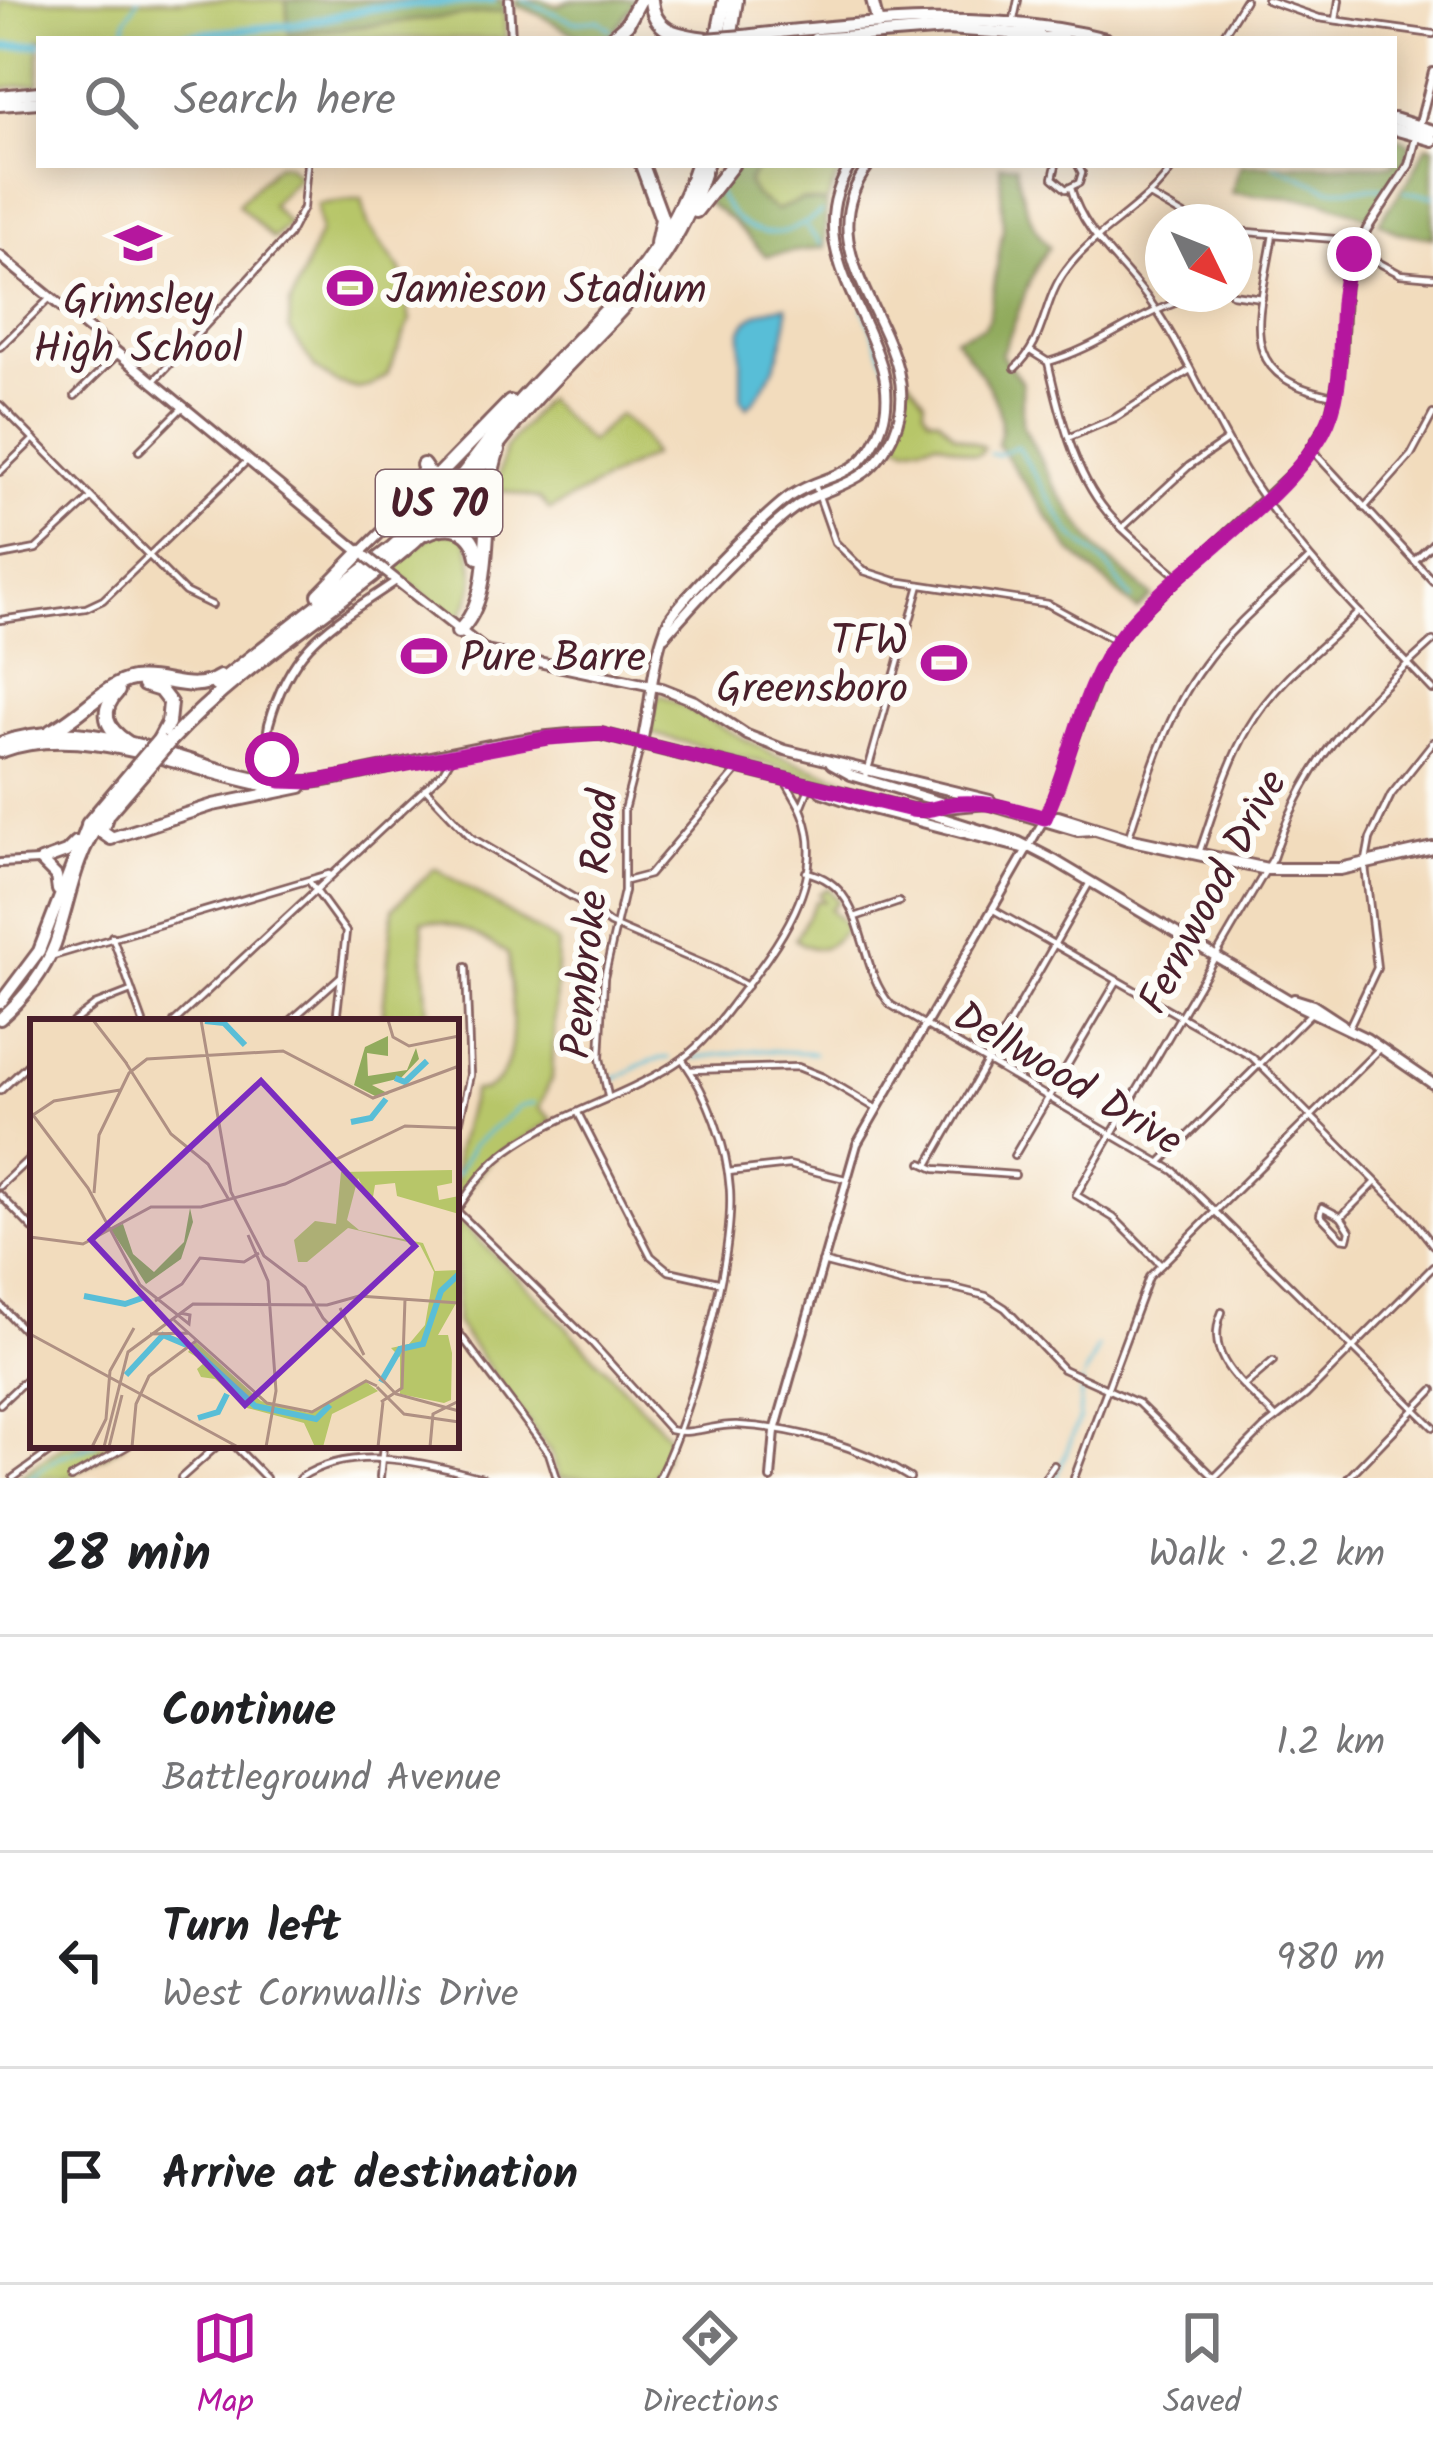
<!DOCTYPE html>
<meta charset="utf-8">
<style>
:root{--surface:#fff;--page:#f6f6f6;--text:#202124;--muted:#757577;--line:#e0e0e0;--accent:#b5179e}
body{margin:0;font-family:Kalam,sans-serif;background:var(--page);color:var(--text)}
.compass{position:absolute;left:1145px;top:204px;width:108px;height:108px;border-radius:50%;background:var(--surface);box-shadow:0 6px 30px #0003;rotate:133deg}
.stop{position:absolute;width:36px;height:36px;margin:-27px;border:9px solid #b5179e;border-radius:50%;background:#fff}
.stop.end{background:#b5179e;border-color:#fff;box-shadow:0 3px 12px #0008}
.list{margin:0;padding:0;list-style:none}
h2{display:flex;justify-content:space-between;align-items:center;height:156px;margin:0;padding:0 48px;font-size:51px}
h2 small{font-size:39px;font-weight:400;color:var(--muted)}
.list li{display:grid;grid-template-columns:78px 1fr auto;gap:36px;align-items:center;box-sizing:border-box;height:216px;padding:0 48px;border-top:3px solid var(--line)}
.list b{display:block;font-size:45px;white-space:nowrap}
.list p{margin:0;font-size:39px;white-space:nowrap;color:var(--muted)}
.list em{font-size:39px;font-style:normal;color:var(--muted)}
.icon{flex:none;width:66px;height:66px;fill:none;stroke:currentColor;stroke-width:2;stroke-linecap:round;stroke-linejoin:round}
.map{position:relative;flex:none;width:1433px;height:1478px;overflow:hidden}
.search{position:absolute;background:var(--surface);box-shadow:0 6px 30px #0003;left:36px;right:36px;top:36px;height:132px;display:flex;align-items:center;gap:30px;box-sizing:border-box;padding:0 42px;border-radius:0px;color:var(--muted);font-size:45px}
.sheet{height:804px;background:var(--surface)}
nav{display:flex;justify-content:space-around;align-items:center;box-sizing:border-box;height:168px;border-top:3px solid var(--line);background:var(--surface);font-size:33px;color:var(--muted)}
nav a{display:grid;justify-items:center;gap:6px}
nav .on{color:var(--accent)}
.map>svg:first-child{display:block}
.green{fill:#b7c669;stroke:#80724a;stroke-width:3}
.forest{fill:#91ab5d;stroke:#6e6544;stroke-width:3}
.water{fill:#59bed7;stroke:#526e81;stroke-width:3}
.lines{fill:none;stroke-linecap:round;stroke-linejoin:round}
.stream{stroke:#59bed7;stroke-width:3}
.river{stroke:#59bed7;stroke-width:8}
.minor-casing{stroke:#85615e;stroke-width:10}
.tertiary-casing{stroke:#85615e;stroke-width:12}
.secondary-casing{stroke:#85615e;stroke-width:14}
.primary-casing{stroke:#85615e;stroke-width:16}
.trunk-casing{stroke:#85615e;stroke-width:16}
.motorway-casing{stroke:#85615e;stroke-width:18}
.minor{stroke:#fff;stroke-width:4.5}
.tertiary{stroke:#fff;stroke-width:6}
.secondary{stroke:#fff;stroke-width:8}
.primary{stroke:#fff;stroke-width:10}
.trunk{stroke:#fff;stroke-width:10}
.motorway{stroke:#fff;stroke-width:12}
.secondary-bridge-casing{stroke:#85615e;stroke-width:14;stroke-linecap:butt}
.trunk-bridge-casing{stroke:#85615e;stroke-width:16;stroke-linecap:butt}
.motorway-bridge-casing{stroke:#85615e;stroke-width:18;stroke-linecap:butt}
.secondary-bridge{stroke:#fff;stroke-width:8}
.trunk-bridge{stroke:#fff;stroke-width:10}
.motorway-bridge{stroke:#fff;stroke-width:12}
.route{stroke:#b5179e;stroke-width:15}
.labels{text-anchor:middle;stroke-width:12;stroke-linejoin:round;paint-order:stroke}
.shield{fill:#fdfcf7;stroke:#806168;stroke-width:3}
.shield-label{font-size:39px;font-weight:bold;fill:#4a1f2b}
.poi-label{font-size:42px;fill:#4a1f2b;stroke:#fdfcf7;text-anchor:start}
.street-label{font-size:42px;fill:#4a1f2b;stroke:#fdfcf7}
.inset-river{fill:none;stroke:#59bed7;stroke-width:6}
.inset-road{fill:none;stroke:#af9083;stroke-width:3}
.view{fill:#7b2cbf;fill-opacity:0.15;stroke:#7b2cbf;stroke-width:6}
.inset-edge{fill:none;stroke:#4a1f2b;stroke-width:6}
</style>
<div class="map">
<svg width="1433" height="1478" viewBox="0 0 1433 1478">
<rect width="100%" height="100%" fill="#fdfcf7"/>
<filter id="ink" filterUnits="userSpaceOnUse"><feTurbulence type="fractalNoise" baseFrequency=".00833" numOctaves="2"/><feDisplacementMap in="SourceGraphic" scale="24" xChannelSelector="R" yChannelSelector="G"/><feConvolveMatrix kernelMatrix="1 2 1 2 8 2 1 2 1" color-interpolation-filters="sRGB"/></filter>
<filter id="wash" filterUnits="userSpaceOnUse"><feTurbulence type="fractalNoise" baseFrequency=".004" numOctaves="4" result="noise"/><feDisplacementMap in="SourceGraphic" scale="48" xChannelSelector="R" yChannelSelector="G"/><feGaussianBlur stdDeviation="2.7" result="paint"/><feColorMatrix in="noise" values="0 0 0 0 0 0 0 0 0 0 0 0 0 0 0 0 0 1.4 0 .05"/><feComposite in="paint" operator="in"/></filter>
<g filter="url(#wash)">
<rect width="100%" height="100%" fill="#f2dcbd"/>
<g class="green">
<polygon points="0,0 503,0 506,39 39,39 39,84 0,88"/>
<polygon points="277,165 287,165 299,177 271,205 289,224 273,239 238,204"/>
<polygon points="758,165 842,165 826,203 802,200 776,210 755,196 748,182"/>
<polygon points="362,199 368,225 401,271 410,321 387,375 371,386 358,389 337,383 315,368 289,329 290,305 320,232 317,204"/>
<polygon points="906,374 925,400 924,409 929,417 938,418 955,435 984,447 981,453 976,455 937,441 908,447 897,443"/>
<polygon points="545,399 590,442 619,414 643,437 652,455 550,510 540,499 496,489 505,449"/>
<path d="M435 532 463 533C478 562 479 595 456 620L390 568Z"/>
<polygon points="661,695 775,755 842,778 933,803 924,805 649,733 657,696"/>
<path d="M435 868 558 943 552 1077 539 1108 553 1120 492 1158 456 1202V1152L473 1091C528 1093 510 989 508 954 480 936 456 921 422 921L428 1022H382L393 908Z"/>
<path d="M828 888 838 901 830 909 847 927C832 948 816 956 795 939L816 901H824L819 894Z"/>
<polygon points="456,1218 546,1305 668,1435 665,1457 653,1478 560,1478 551,1454 456,1323"/>
<polygon points="64,1445 123,1445 67,1478 18,1478"/>
</g>
<g class="forest">
<polygon points="286,0 503,0 504,11 289,34"/>
<path d="M516 0H542L557 6 571 0H636L612 35C575 49 547 11 516 6Z"/>
<polygon points="1394,136 1411,144 1399,174 1368,217 1319,200 1231,193 1241,165 1394,165"/>
<polygon points="1427,145 1433,147 1433,238 1396,232 1379,222 1410,178"/>
<polygon points="737,165 758,165 748,182 755,196 776,210 802,200 826,203 825,247 766,256 732,221 706,202"/>
<path d="M1000 165H1016C1020 192 1030 227 1049 247 1024 280 1020 319 1001 354L1022 383V424L1056 489 1098 550 1152 596 1137 610 1072 552 998 445C1011 404 976 369 955 338L983 327 989 318 1003 228Z"/>
</g>
<path class="water" d="M787 306C789 337 771 386 747 407L741 400V332C748 313 768 308 787 306Z"/>
<g class="lines">
<g class="stream">
<polyline points="523,0 574,22 598,20 611,30"/>
<polyline points="935,9 938,0"/>
<polyline points="124,39 126,19 138,0"/>
<polyline points="1274,165 1329,189 1383,188"/>
<polyline points="1405,192 1433,196"/>
<path d="M718 193C743 241 782 244 821 212"/>
<polyline points="806,227 821,244"/>
<polyline points="863,307 892,382"/>
<polyline points="990,454 998,455 1017,446 1071,534 1106,565 1132,599"/>
<polyline points="694,1058 756,1050 814,1053"/>
<path d="M609 1081C632 1073 644 1058 669 1058"/>
<polyline points="456,1175 473,1145 519,1107 534,1103"/>
<polyline points="1084,1377 1098,1347"/>
<polyline points="29,1478 61,1456 95,1445"/>
<polyline points="1056,1478 1079,1420 1082,1382"/>
</g>
<g class="river">
<polyline points="64,39 88,39"/>
<polyline points="150,39 301,24 371,8 492,0"/>
<polyline points="0,47 39,44"/>
</g>
</g>
</g>
<g filter="url(#ink)">
<g class="lines">
<g class="minor-casing">
<g id="minor">
<polyline points="1267,0 1319,18 1433,34"/>
<polyline points="1014,19 1018,0"/>
<polyline points="1336,20 1339,0"/>
<polyline points="1221,39 1245,0"/>
<polyline points="1056,165 1053,178 1066,189 1079,183 1082,173 1078,165"/>
<path d="M1071 188C1083 235 1127 267 1154 307 1190 360 1214 421 1248 475 1300 555 1368 621 1433 690"/>
<polyline points="1150,196 1195,222"/>
<polyline points="1235,231 1335,239 1400,274 1433,277"/>
<path d="M1273 234C1261 314 1229 378 1335 396"/>
<polyline points="1232,294 1262,298"/>
<polyline points="0,347 50,298"/>
<path d="M1032 352 1048 362C1104 347 1150 303 1208 294"/>
<path d="M1048 362C1059 411 1074 473 1107 512 1127 536 1154 556 1178 577"/>
<path d="M1015 368C1046 341 1042 301 1066 270 1096 229 1146 209 1174 165"/>
<polyline points="153,382 289,235 303,208 307,165"/>
<polyline points="75,396 118,354"/>
<polyline points="0,405 185,592 212,605"/>
<polyline points="1070,437 1115,418 1190,370"/>
<polyline points="1312,450 1433,581"/>
<polyline points="139,451 182,408"/>
<polyline points="0,472 34,439"/>
<polyline points="815,485 835,542 864,571 895,581 1048,604 1116,641"/>
<polyline points="1364,508 1411,455 1433,414"/>
<polyline points="1122,528 1189,466 1227,440"/>
<polyline points="0,556 36,549 91,498"/>
<polyline points="1414,561 1433,543"/>
<polyline points="0,620 86,608 103,600 247,461"/>
<polyline points="865,780 920,585"/>
<polyline points="425,788 472,838 581,902 610,924 715,969 747,986"/>
<polyline points="801,808 809,788"/>
<path d="M1128 839C1147 781 1166 715 1203 666 1232 625 1273 593 1309 559"/>
<path d="M1200 850C1215 808 1226 766 1249 727 1276 681 1321 648 1359 612"/>
<path d="M806 872C870 886 854 964 891 1005L1174 1171 1433 1427"/>
<polyline points="309,881 346,932 336,1022"/>
<polyline points="626,881 649,875 736,772"/>
<polyline points="992,909 1252,1057 1411,1217 1433,1245"/>
<polyline points="855,917 899,902"/>
<polyline points="112,936 143,1022"/>
<polyline points="53,956 329,874"/>
<polyline points="73,1022 95,1005 131,991"/>
<polyline points="174,1022 443,772 451,758"/>
<polyline points="289,1022 341,976"/>
<polyline points="1349,1027 1377,968 1365,866 1370,839 1391,795 1433,742"/>
<polyline points="690,1070 798,1067 823,1077 877,1109"/>
<polyline points="0,1091 33,1060"/>
<polyline points="608,1096 600,1058 604,978 624,891 624,810 640,748"/>
<polyline points="578,1113 651,1256 669,1271 718,1282"/>
<polyline points="456,1138 470,1075 466,967"/>
<polyline points="1014,1156 1117,981"/>
<polyline points="1161,1162 1310,1014"/>
<polyline points="922,1163 935,1169 1015,1175"/>
<polyline points="928,1165 1089,884"/>
<polyline points="728,1172 789,1165 845,1179"/>
<polyline points="0,1186 33,1155"/>
<polyline points="0,1195 33,1229"/>
<polygon points="1322,1207 1341,1217 1350,1231 1348,1239 1342,1238 1320,1215"/>
<path d="M456 1210 593 1344 670 1430C691 1436 715 1424 737 1425 796 1428 860 1446 910 1478"/>
<path d="M456 1211C468 1193 480 1175 496 1160 549 1114 625 1099 682 1059 705 1042 721 1019 738 997 775 949 829 880 803 814 799 803 791 792 786 782"/>
<polyline points="1341,1217 1375,1183"/>
<polyline points="822,1262 906,1284 950,1287 986,1296 1005,1308 1063,1369 1138,1403 1215,1478"/>
<path d="M1161 1265 1114 1218 1076 1195 1273 858C1306 758 1356 710 1433 641"/>
<polyline points="0,1305 33,1340"/>
<path d="M1222 1312C1202 1359 1246 1386 1276 1418"/>
<polyline points="456,1329 549,1453 557,1478"/>
<polyline points="1245,1385 1273,1361"/>
<polyline points="0,1404 33,1373"/>
<polyline points="234,1445 266,1478"/>
<polyline points="13,1478 59,1445"/>
<polyline points="71,1478 129,1445"/>
<polyline points="181,1478 218,1445"/>
<path d="M300 1478C353 1443 426 1463 483 1478"/>
<polyline points="380,1478 383,1445"/>
<path d="M659 1478C691 1410 734 1264 730 1190 727 1145 708 1096 683 1060"/>
<polyline points="1045,1478 1054,1465"/>
<polyline points="1074,1478 1149,1277 1380,1048"/>
<polyline points="1214,1478 1265,1427 1306,1395 1433,1267"/>
<polyline points="1348,1478 1433,1390"/>
</g>
</g>
<g class="tertiary-casing">
<g id="tertiary">
<polyline points="509,0 511,39"/>
<path d="M264 778C275 758 264 744 269 724 291 643 332 625 396 581"/>
<polyline points="0,863 38,861"/>
<polyline points="771,1478 775,1431 857,1144 1045,818 1103,663 1134,620 1301,464 1329,419 1342,358 1346,274 1367,229 1409,165 1433,72"/>
</g>
</g>
<g class="secondary-casing">
<g id="secondary">
<polyline points="0,256 361,553"/>
<polyline points="413,498 423,466"/>
<polyline points="362,551 437,477"/>
<polyline points="386,572 486,651 662,688 695,701 747,735 785,750 990,800"/>
<path d="M665 636C702 593 744 549 788 513 827 480 867 494 894 433 934 340 796 260 869 165"/>
<path d="M642 742C651 704 652 662 666 626 673 605 771 508 792 495 829 471 863 481 882 425 911 341 788 260 851 165"/>
<polyline points="831,764 851,775 947,804"/>
<polyline points="821,792 864,807 1026,849"/>
<polyline points="924,812 1019,842 1054,860 1299,1006 1366,1038 1433,1084"/>
<polyline points="1294,999 1313,1005 1342,1024"/>
</g>
</g>
<g class="primary-casing">
<g id="primary">
<polyline points="0,96 39,92"/>
<polyline points="0,105 39,102"/>
<path d="M0 743C97 707 189 774 285 782 319 785 351 774 384 768 446 755 540 732 601 734L912 810 987 803 1078 830 1092 829"/>
<path d="M0 752C85 720 188 772 274 787"/>
<polyline points="272,759 281,781"/>
<polyline points="1045,818 1058,817 1128,839 1267,869 1340,869 1433,848"/>
<polyline points="111,838 213,805 301,787"/>
</g>
</g>
<g class="trunk-casing">
<g id="trunk">
<polyline points="872,0 878,24"/>
<path d="M743 36C865 23 986 8 1106 39"/>
<polyline points="815,39 947,29 1039,35"/>
<polyline points="1394,119 1433,131"/>
<polyline points="1394,129 1433,140"/>
<polyline points="58,890 56,876 41,861 66,852 76,842"/>
<polyline points="0,1003 39,951 88,824"/>
<path d="M0 1019C23 999 44 973 55 944 70 902 74 857 101 821"/>
</g>
</g>
<g class="motorway-casing">
<g id="motorway">
<path d="M651 0C654 33 678 35 706 39"/>
<polyline points="610,39 627,24 640,0"/>
<polyline points="717,39 725,0"/>
<polyline points="730,39 736,0"/>
<polyline points="1015,39 1062,39"/>
<polyline points="642,165 662,219 657,243"/>
<polyline points="696,211 732,165"/>
<polyline points="423,465 429,474 437,477 510,402"/>
<path d="M447 494C473 464 495 430 521 400 592 320 662 271 697 165"/>
<path d="M427 533C452 521 473 529 478 557"/>
<polyline points="319,595 361,552"/>
<path d="M458 632C500 594 478 502 498 450"/>
<polyline points="144,685 160,690 170,703 168,723 159,740"/>
<polyline points="216,685 393,547 429,514"/>
<path d="M118 691C99 711 105 728 127 742"/>
<path d="M51 731C78 719 107 683 133 679 164 675 191 695 220 677"/>
<path d="M170 741C240 666 326 615 404 550 455 507 492 448 536 398 610 316 671 277 706 165"/>
<polyline points="88,824 136,767"/>
<polyline points="111,838 101,831 107,814 145,770"/>
</g>
</g>
<use href="#minor" class="minor"/>
<use href="#tertiary" class="tertiary"/>
<use href="#secondary" class="secondary"/>
<use href="#primary" class="primary"/>
<use href="#trunk" class="trunk"/>
<use href="#motorway" class="motorway"/>
<g class="secondary-bridge-casing">
<polyline id="secondary-bridge" points="367,557 386,572"/>
</g>
<g class="trunk-bridge-casing">
<polyline id="trunk-bridge" points="706,39 743,36"/>
</g>
<g class="motorway-bridge-casing">
<g id="motorway-bridge">
<polyline points="136,767 159,740"/>
<polyline points="145,770 170,741"/>
</g>
</g>
<use href="#secondary-bridge" class="secondary-bridge"/>
<use href="#trunk-bridge" class="trunk-bridge"/>
<use href="#motorway-bridge" class="motorway-bridge"/>
</g>
</g>
<g class="lines" filter="url(#ink)">
<path class="route" d="M272 759 281 781 312 782 548 738 601 734 912 810C929 813 942 804 959 803 989 801 1017 810 1045 818 1073 758 1080 686 1123 633 1178 565 1281 507 1323 432 1354 376 1328 310 1354 254"/>
</g>
<defs>
<g id="school-bare" transform="scale(3.6)"><path d="M0-5L7-2L0 1L-7-2ZM-4 1L0 2.5L4 1V4Q0 6-4 4Z" fill="#b5179e" stroke="#fdfcf7" stroke-width="2.5" paint-order="stroke"/></g>
<g id="stadium-bare" transform="scale(3.6)"><path d="M0-5a6.5 5 0 1 0 0 10a6.5 5 0 1 0 0-10ZM-3.5-1.8h7v3.6h-7Z" fill="#b5179e" stroke="#fdfcf7" stroke-width="2.5" paint-order="stroke"/></g>
</defs>
<g fill-rule="evenodd">
<use href="#school-bare" x="138" y="243"/>
<use href="#stadium-bare" x="350" y="288"/>
<use href="#stadium-bare" x="424" y="656"/>
<use href="#stadium-bare" x="944" y="663"/>
</g>
<g class="labels">
<rect class="shield" x="376" y="470" width="126" height="66" rx="9"/>
<g class="shield-label">
<text x="439" y="517">US 70</text>
</g>
<g class="poi-label">
<text x="386" y="303">Jamieson Stadium</text>
<text x="138" y="314" text-anchor="middle">Grimsley<tspan x="138" dy="48">High School</tspan></text>
<text x="908" y="654" text-anchor="end">TFW<tspan x="908" dy="48">Greensboro</tspan></text>
<text x="460" y="671">Pure Barre</text>
</g>
<g class="street-label">
<text transform="translate(1211 891) rotate(-62)" y="15">Fernwood Drive</text>
<text transform="translate(588 924) rotate(-84)" y="15">Pembroke Road</text>
<text transform="translate(1069 1077) rotate(31)" y="15">Dellwood Drive</text>
</g>
</g>
<g transform="translate(30 1019)">
<rect width="429" height="429" fill="#f2dcbd"/>
<path d="M422 151V164L407 167 409 181 429 177V195L367 177 365 164 345 166 342 184 328 159 317 201 329 211 393 224 405 252 429 251V279L408 316H418L422 334 421 381 414 384 370 375V338L361 329 379 325 395 306 404 253 390 226 318 209 277 243H268L264 221 285 202 306 205 311 153ZM166 323 231 382 279 394 336 363 348 372 302 395 293 428H285L274 404 217 389 185 360 171 358 167 350 175 343 158 333Z" fill="#b7c669"/>
<path d="M358 17V37L337 34 338 57 377 51 386 29 389 40 371 59 342 66 359 75 347 78 266 36 324 66 335 28ZM160 189 163 203 151 240 116 265 80 209 93 205 103 235 124 253 154 223Z" fill="#91ab5d"/>
<path class="inset-river" d="M175 2 194 4 215 26M365 59 375 63 397 42M321 103 341 99 356 80M54 277 95 285 115 278M161 328 225 387 286 400 300 386M96 356 133 316 159 327M351 363 370 330 393 325 411 272 429 255M168 399 188 393 197 375"/>
<path class="inset-road" d="M63 1 97 45M171 1 201 173 234 237 275 268 293 299 366 375 429 392M358 1 363 18 379 27 429 17M96 44 141 115 178 145 199 181M0 92 58 169 110 266 159 305 160 296 150 294M0 98 24 82 90 71M64 174 69 116 99 54 117 40 253 32 343 79 429 47M218 216 238 262 246 372 236 428M0 218 53 225 121 188H171L255 165 375 107 429 109M125 282 152 265 170 239 214 243 229 234M310 289 334 336M144 301 237 384 282 393 336 362 347 367M0 315 208 428M120 315 159 314M347 368 374 395 429 403M351 383 372 369 375 280M62 428 76 400 80 352 104 309M74 428 98 333 163 285 297 286 329 277 429 284M79 428 92 376M102 428 106 385 119 357 166 322M348 428 353 383M400 428 403 395 429 382"/>
<path class="view" d="M231 62 385 227 215 386 61 221Z"/>
<rect width="429" height="429" class="inset-edge"/>
</g>
</svg>
<svg class="compass" viewBox="-18 -18 36 36"><path d="M0-13l5 13h-10z" fill="#e53935"/><path d="M0 13l5-13h-10z" fill="#757577"/></svg>
<div class="stop" style="left:272px;top:759px"></div>
<div class="stop end" style="left:1354px;top:254px"></div>
<div class="search"><svg class="icon" aria-label="search" viewBox="0 0 24 24"><circle cx="10" cy="10" r="6"/><path d="M15 15l6 6"/></svg>Search here</div>
</div>
<section class="sheet">
<h2>28 min<small>Walk · 2.2 km</small></h2>
<ul class="list">
<li><svg class="icon" aria-label="ahead" viewBox="0 0 24 24"><path d="M12 20V5M6 11l6-6 6 6"/></svg><div><b>Continue</b><p>Battleground Avenue</p></div><em>1.2 km</em></li>
<li><svg class="icon" aria-label="left" viewBox="0 0 24 24"><path d="M17 20v-9H6M10 6l-5 5 5 5"/></svg><div><b>Turn left</b><p>West Cornwallis Drive</p></div><em>980 m</em></li>
<li><svg class="icon" aria-label="arrive" viewBox="0 0 24 24"><path d="M6 21V4h12l-3 4 3 4H6"/></svg><div><b>Arrive at destination</b></div></li>
</ul>
</section>
<nav>
<a class="on"><svg class="icon" aria-label="map" viewBox="0 0 24 24"><path d="M3 6l6-2 6 2 6-2v14l-6 2-6-2-6 2zM9 4v14M15 6v14"/></svg>Map</a>
<a><svg class="icon" aria-label="directions" viewBox="0 0 24 24"><path d="M12 3l9 9-9 9-9-9zM9 14v-3h6M13 9l2 2-2 2"/></svg>Directions</a>
<a><svg class="icon" aria-label="saved" viewBox="0 0 24 24"><path d="M7 4h10v16l-5-4-5 4z"/></svg>Saved</a>
</nav>
